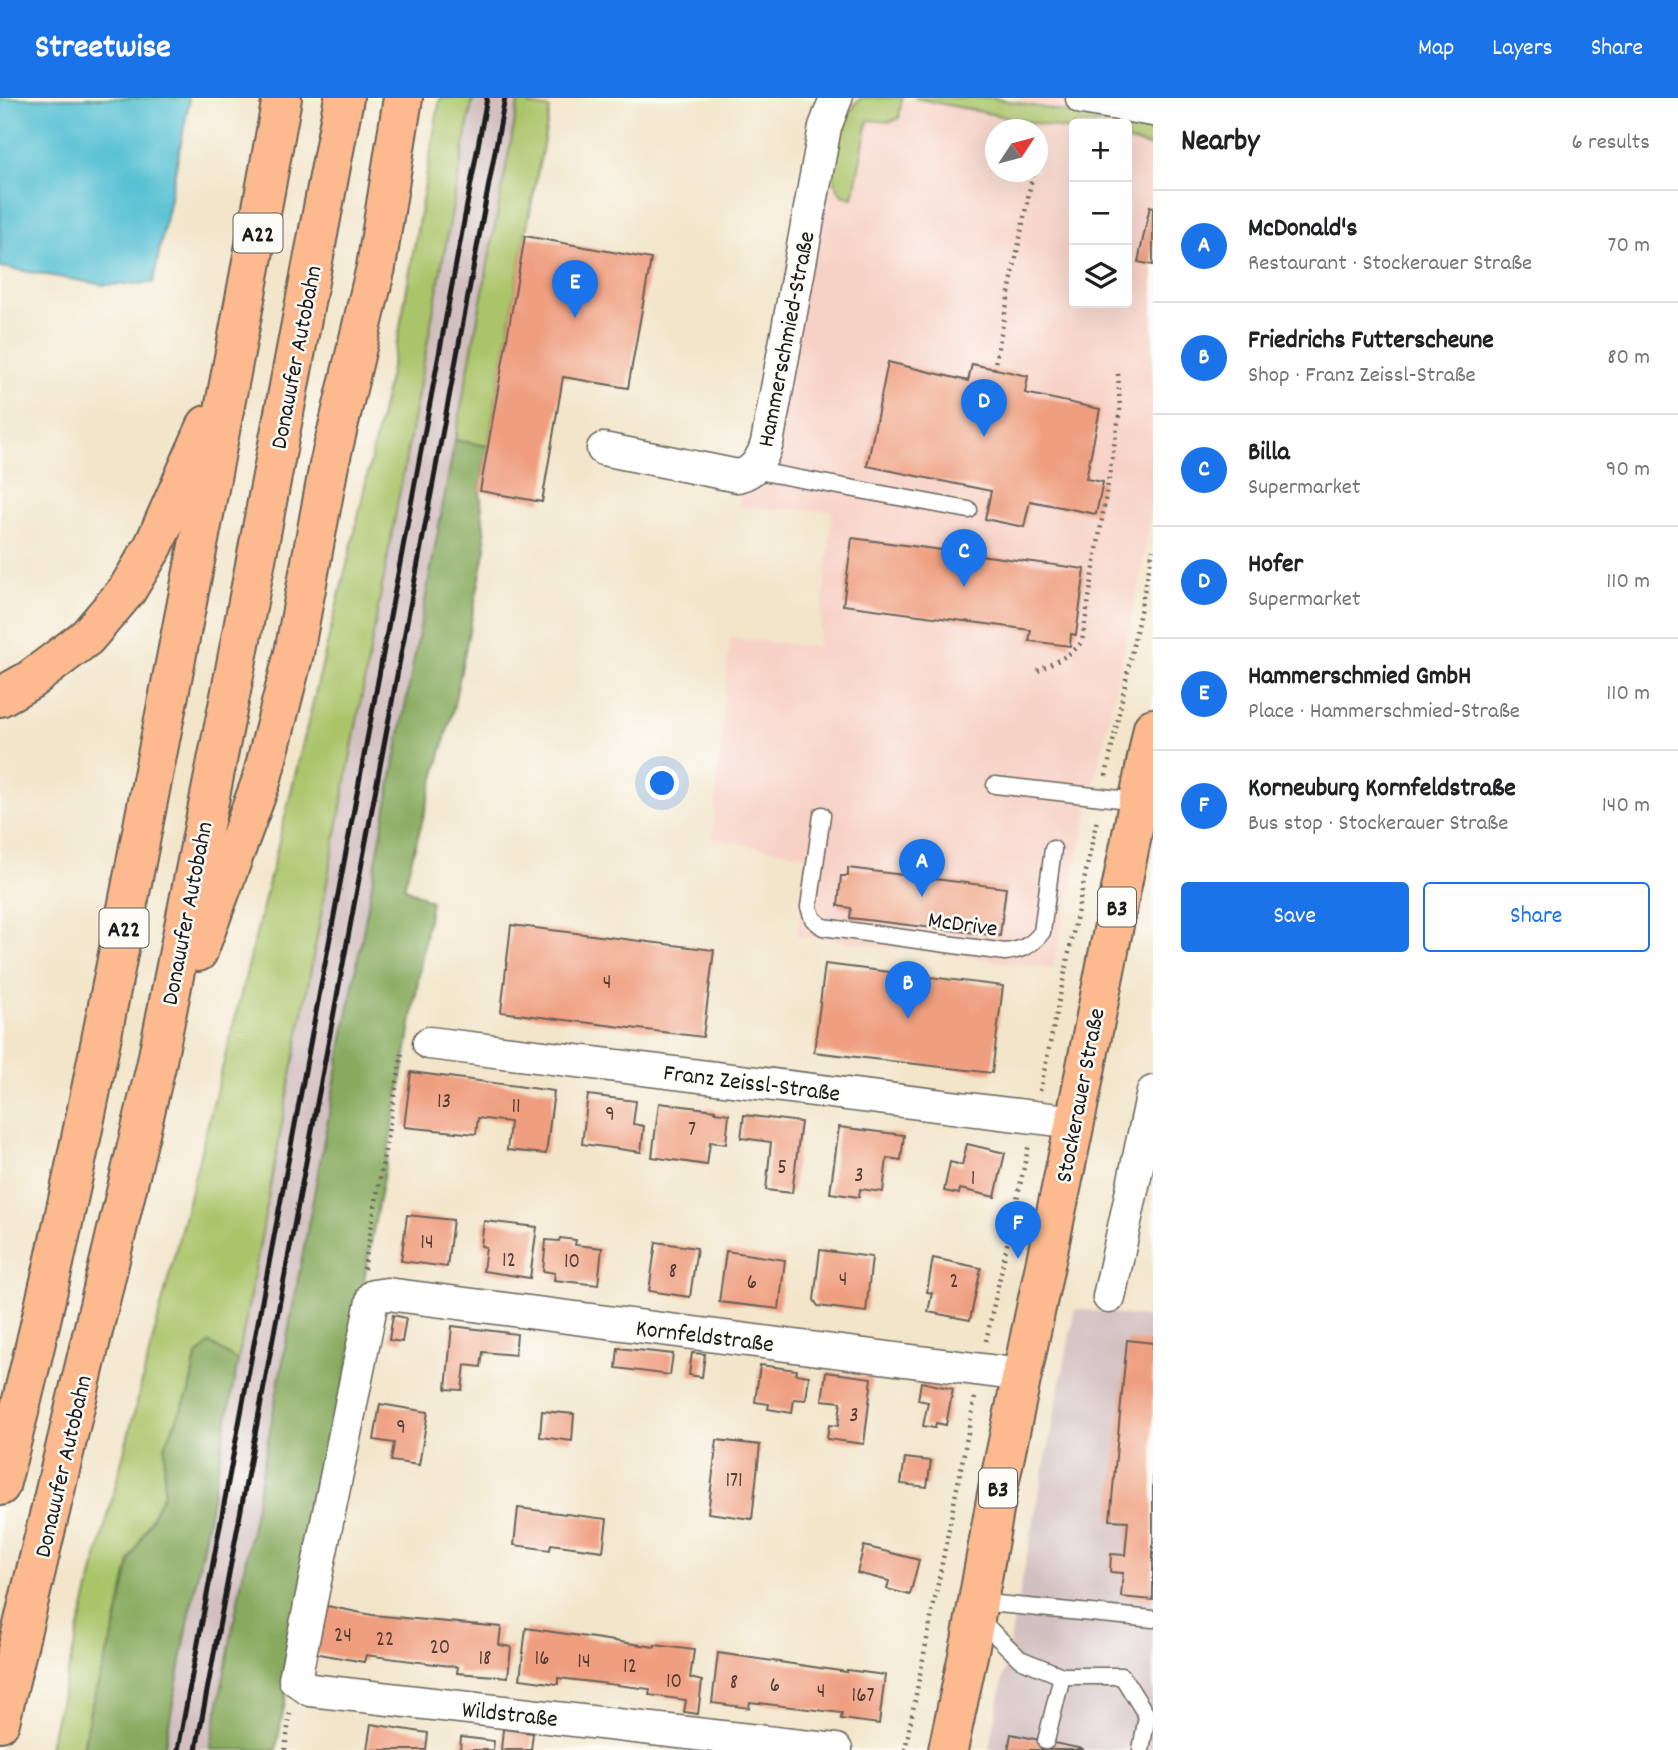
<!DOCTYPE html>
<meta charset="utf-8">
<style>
:root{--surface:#fff;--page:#f2f2f2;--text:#202124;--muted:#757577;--line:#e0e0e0;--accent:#1a73e8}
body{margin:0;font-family:Dekko,sans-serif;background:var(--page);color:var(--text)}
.controls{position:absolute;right:21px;top:21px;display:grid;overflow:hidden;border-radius:7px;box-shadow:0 7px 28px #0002}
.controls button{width:63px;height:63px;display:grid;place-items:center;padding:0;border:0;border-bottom:2px solid var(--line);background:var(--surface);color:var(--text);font:35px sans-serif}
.compass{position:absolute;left:985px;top:21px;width:63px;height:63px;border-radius:50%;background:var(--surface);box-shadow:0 7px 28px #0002;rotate:54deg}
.you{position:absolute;left:663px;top:686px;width:24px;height:24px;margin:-18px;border:5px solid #fff;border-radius:50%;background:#1a73e8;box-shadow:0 0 0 10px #1a73e833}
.badge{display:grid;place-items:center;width:46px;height:46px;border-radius:50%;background:var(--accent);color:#fff;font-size:23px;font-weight:700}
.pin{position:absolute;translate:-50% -58px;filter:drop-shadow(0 2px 4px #0008)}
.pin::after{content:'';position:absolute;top:37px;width:24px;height:21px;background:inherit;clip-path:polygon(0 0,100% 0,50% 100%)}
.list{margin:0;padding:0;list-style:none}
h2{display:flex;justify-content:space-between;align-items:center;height:91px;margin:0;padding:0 28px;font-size:30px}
h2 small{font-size:23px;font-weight:400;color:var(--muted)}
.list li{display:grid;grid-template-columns:46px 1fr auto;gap:21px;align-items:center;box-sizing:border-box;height:112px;padding:0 28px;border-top:2px solid var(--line)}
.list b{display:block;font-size:26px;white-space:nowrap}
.list p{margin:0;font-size:23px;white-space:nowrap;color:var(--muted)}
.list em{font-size:23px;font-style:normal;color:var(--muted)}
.actions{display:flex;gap:14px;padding:21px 28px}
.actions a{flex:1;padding:16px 0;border:2px solid var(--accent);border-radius:7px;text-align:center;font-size:24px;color:var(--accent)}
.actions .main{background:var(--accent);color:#fff}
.icon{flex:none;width:38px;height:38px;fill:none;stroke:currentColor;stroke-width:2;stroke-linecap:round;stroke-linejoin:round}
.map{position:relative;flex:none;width:1153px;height:1652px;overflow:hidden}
header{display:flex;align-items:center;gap:42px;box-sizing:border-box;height:98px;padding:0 35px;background:var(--accent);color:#fff}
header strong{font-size:33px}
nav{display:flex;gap:38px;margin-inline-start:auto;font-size:24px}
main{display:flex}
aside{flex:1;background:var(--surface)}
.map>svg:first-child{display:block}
.built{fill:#f7d1c6;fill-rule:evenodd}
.industrial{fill:#d2bfbf}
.green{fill:#abc46a;stroke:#647043;stroke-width:2}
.forest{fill:#88aa5e;stroke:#52633d;stroke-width:2}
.water{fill:#58c1d4;stroke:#3a6e78;stroke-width:2}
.building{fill:#ef9f80}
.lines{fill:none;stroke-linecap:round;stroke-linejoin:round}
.service-casing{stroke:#676259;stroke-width:19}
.minor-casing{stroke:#676259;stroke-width:35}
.primary-casing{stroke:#676259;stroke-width:42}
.motorway-casing{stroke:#676259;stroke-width:42}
.path{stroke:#676259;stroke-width:4.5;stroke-dasharray:2 5;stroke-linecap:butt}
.service{stroke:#fff;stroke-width:16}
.minor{stroke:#fff;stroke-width:32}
.primary{stroke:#fcba8e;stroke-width:38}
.motorway{stroke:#fcba8e;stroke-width:38}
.rail{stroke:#1c1c1c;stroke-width:5}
.labels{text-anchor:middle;stroke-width:5;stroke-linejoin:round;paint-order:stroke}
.number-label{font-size:21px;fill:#513d35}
.shield{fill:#fdfcf7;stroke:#605f5e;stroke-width:2}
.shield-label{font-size:23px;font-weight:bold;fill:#1c1c1c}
.street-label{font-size:24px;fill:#1c1c1c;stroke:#fdfcf7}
</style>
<header>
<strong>Streetwise</strong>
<nav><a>Map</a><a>Layers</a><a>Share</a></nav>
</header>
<main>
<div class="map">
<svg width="1153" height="1652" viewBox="0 0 1153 1652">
<rect width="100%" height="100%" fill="#fdfcf7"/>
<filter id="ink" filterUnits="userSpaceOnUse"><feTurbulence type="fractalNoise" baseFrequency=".0143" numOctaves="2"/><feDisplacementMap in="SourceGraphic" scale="14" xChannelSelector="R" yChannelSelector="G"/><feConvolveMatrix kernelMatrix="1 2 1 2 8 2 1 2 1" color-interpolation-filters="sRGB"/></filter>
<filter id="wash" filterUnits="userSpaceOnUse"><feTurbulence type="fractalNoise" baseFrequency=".00686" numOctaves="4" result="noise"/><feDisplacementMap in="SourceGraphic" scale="28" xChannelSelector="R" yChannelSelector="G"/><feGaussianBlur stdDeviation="1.57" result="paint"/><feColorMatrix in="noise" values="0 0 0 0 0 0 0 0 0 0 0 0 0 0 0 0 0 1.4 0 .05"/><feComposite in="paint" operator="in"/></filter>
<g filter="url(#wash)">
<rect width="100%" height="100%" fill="#f2e5ca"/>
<path class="built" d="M819 0H1153V398L1141 477 1053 870 797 838 806 757 712 741 730 540 818 549 833 413 738 409ZM1074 26H1127V205H1074ZM996 32H1038V74H996Z"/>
<g class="industrial">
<polygon points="473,0 519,0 209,1652 164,1652"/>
<polygon points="1075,1211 1153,1220 1153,1652 989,1652"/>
</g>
<g class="green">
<polygon points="440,0 473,0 238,1263 210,1246 196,1259 189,1294 165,1348 164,1395 130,1463 114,1534 90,1612 83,1652 48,1652 250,861 355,433 400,230"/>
<polygon points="519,0 531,0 530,7 550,11 525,139 488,348 455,342"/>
<path d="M861 0H902L899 20 891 24 868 22 853 100 842 97C838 91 834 86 833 77 832 56 845 15 861 0Z"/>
<polygon points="914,0 993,0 1126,26 1074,26 1074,33"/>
<polygon points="1127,26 1153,32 1153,49 1127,43"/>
</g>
<g class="forest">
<polygon points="455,342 488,348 480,393 486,450 453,612 404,789 431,803 405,963 276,1652 210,1652"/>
<polygon points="210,1245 238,1263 164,1652 83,1652 90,1612 114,1534 130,1463 164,1395 165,1348 189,1294 196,1259"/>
</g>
<polygon class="water" points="0,0 188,0 189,4 153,185 105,187 0,169"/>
<g id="blocks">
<g class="building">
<polygon points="1150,108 1153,109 1153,167 1138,164"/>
<polygon points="525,138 651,161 628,290 563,279 542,404 480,393"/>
<polygon points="888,264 968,283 972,266 1028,278 1025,295 1100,311 1086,381 1103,384 1096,416 1030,403 1024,429 985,421 991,393 867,368"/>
<polygon points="852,440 1085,471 1076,537 1071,536 1070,548 1029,543 1031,532 843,507"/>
<polygon points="848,770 1006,790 1000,838 850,820 851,810 838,808 841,778 848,778"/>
<polygon points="511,827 714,852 703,939 501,914"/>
<polygon points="825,866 1003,888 992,975 814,954"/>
<polygon points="411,974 554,993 546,1056 507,1052 510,1024 478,1020 476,1036 404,1029"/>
<polygon points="588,997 636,1003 633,1026 644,1028 641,1054 582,1046"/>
<polygon points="659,1005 715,1012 715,1014 729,1016 726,1046 710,1044 707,1067 652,1059"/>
<polygon points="744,1017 801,1024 792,1095 766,1092 771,1044 741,1040"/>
<polygon points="839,1029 904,1037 901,1062 887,1060 883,1094 860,1091 859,1099 830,1095"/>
<polygon points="967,1046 1005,1055 995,1099 960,1091 959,1096 944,1093 950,1064 962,1067"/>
<polygon points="407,1117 453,1122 447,1169 401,1163"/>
<polygon points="484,1123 537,1129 530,1180 483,1173 486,1149 481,1148"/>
<polygon points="560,1140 576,1142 575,1147 602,1150 598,1187 554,1182 555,1175 543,1173 546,1142 559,1143"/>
<polygon points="656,1144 697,1150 690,1199 649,1193"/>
<polygon points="820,1152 872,1159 866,1214 818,1208 814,1202"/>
<polygon points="726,1153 785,1162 779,1211 719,1204"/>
<polygon points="933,1160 981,1170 970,1222 928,1214 932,1195 927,1194"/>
<polygon points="393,1217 406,1220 402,1244 389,1242"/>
<polygon points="452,1228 517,1236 515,1257 483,1254 481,1269 465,1267 462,1292 446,1291"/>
<polygon points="1127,1242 1153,1245 1153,1502 1121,1499 1123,1475 1110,1474 1111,1456 1125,1457 1128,1423 1110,1422"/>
<polygon points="618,1250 673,1256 670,1277 616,1270"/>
<polygon points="692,1255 705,1256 702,1279 689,1277"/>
<polygon points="760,1267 797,1272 796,1276 809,1278 806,1302 794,1301 792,1315 768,1311 769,1306 755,1304"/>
<polygon points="826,1274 872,1280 864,1346 827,1341 829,1327 838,1328 841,1304 822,1302"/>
<polygon points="921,1284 953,1291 946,1327 936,1325 935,1330 923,1328 928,1304 918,1302"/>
<polygon points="380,1306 428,1314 419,1367 391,1363 394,1345 374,1342"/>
<polygon points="542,1313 574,1316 572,1343 540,1339"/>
<polygon points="717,1342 760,1347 752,1421 708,1415"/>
<polygon points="905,1360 931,1363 927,1389 901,1386"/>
<polygon points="518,1410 607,1421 603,1453 551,1446 550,1452 514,1447"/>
<polygon points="864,1448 919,1462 910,1497 887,1491 889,1483 857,1475"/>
<polygon points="322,1507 372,1517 501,1529 499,1547 511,1549 508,1579 457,1575 458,1569 366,1557 364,1564 314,1555"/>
<polygon points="526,1530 655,1549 655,1547 694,1552 690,1580 702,1583 698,1616 684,1614 686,1602 649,1597 650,1591 558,1580 558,1586 520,1581"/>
<polygon points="718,1555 847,1574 847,1572 885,1577 879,1626 841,1621 842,1615 750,1604 749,1610 712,1605"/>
<polygon points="371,1626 428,1635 426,1652 367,1652"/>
<polygon points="503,1631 533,1635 531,1652 501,1652"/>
<polygon points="1011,1636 1083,1651 1083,1652 1008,1652"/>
<polygon points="461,1639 494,1643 493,1652 460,1652"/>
</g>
</g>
</g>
<g filter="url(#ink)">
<use href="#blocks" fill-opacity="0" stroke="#676259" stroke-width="2"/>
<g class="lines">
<g class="service-casing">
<g id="service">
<polyline points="752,372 969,412"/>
<polyline points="995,687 1138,703"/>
<path d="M822 717 809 809 813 821 823 829 1005 854C1022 852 1031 848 1042 834L1053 751"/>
<polyline points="977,1504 1153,1521"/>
<polyline points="978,1520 1020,1561 1062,1578 1122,1578 1147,1618 1141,1652"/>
<polyline points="1046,1643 1062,1578"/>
</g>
</g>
<g class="minor-casing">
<g id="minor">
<polyline points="1082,0 1153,12"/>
<path d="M603 351 738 378C755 374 762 361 767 345L825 29 836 0"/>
<polyline points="429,945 1075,1024"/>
<polyline points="1109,1199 1153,994"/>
<polyline points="836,1652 310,1592 295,1581 373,1198 387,1196 1022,1277"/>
</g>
</g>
<g class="primary-casing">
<polyline id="primary" points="948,1652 971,1543 997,1396 1075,1024 1153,630"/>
</g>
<g class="motorway-casing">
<g id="motorway">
<polyline points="0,599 30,582 87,539 127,492 154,447 207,327"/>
<polyline points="198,854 261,684 294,555 329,367 376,169 403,0"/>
<path d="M0 1388C59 1165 102 939 146 713 193 476 239 238 282 0"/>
<polyline points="0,1624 156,968 231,593 344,0"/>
</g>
</g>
<g class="path">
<polyline points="994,271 1033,74"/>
<path d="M1038 573C1053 564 1072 558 1082 543L1120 312 1118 274"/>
<polyline points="1106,678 1153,451"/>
<polyline points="1040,993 1097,721"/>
<polyline points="364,1171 402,956"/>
<polyline points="986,1243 1029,1046"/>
<polyline points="285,1652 290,1615"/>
<polyline points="905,1652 975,1299"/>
</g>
<use href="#service" class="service"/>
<use href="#minor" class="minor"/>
<use href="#primary" class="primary"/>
<use href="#motorway" class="motorway"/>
<g class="rail">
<polyline points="178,1652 487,0"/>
<polyline points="196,1652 505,0"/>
</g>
</g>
</g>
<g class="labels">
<g class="number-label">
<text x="607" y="890">4</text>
<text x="444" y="1009">13</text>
<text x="516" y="1014">11</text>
<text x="610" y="1022">9</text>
<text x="692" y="1037">7</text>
<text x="782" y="1075">5</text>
<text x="859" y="1083">3</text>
<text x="973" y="1086">1</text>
<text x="427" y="1150">14</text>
<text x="509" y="1168">12</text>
<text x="572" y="1169">10</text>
<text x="673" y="1179">8</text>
<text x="843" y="1187">4</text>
<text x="954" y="1189">2</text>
<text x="752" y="1190">6</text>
<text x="854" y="1323">3</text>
<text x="401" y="1335">9</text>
<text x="734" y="1388">171</text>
<text x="343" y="1543">24</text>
<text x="385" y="1547">22</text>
<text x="440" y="1555">20</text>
<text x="485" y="1566">18</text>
<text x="542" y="1566">16</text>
<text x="584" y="1569">14</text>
<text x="630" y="1574">12</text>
<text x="674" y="1589">10</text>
<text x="734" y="1590">8</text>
<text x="775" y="1593">6</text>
<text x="821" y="1599">4</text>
<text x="863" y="1603">167</text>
</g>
<g class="shield">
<rect x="233.5" y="115.5" width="49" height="39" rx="5"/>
<rect x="1098" y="789.5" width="38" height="39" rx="5"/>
<rect x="99.5" y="810.5" width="49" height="39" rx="5"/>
<rect x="979" y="1370.5" width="38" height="39" rx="5"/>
</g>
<g class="shield-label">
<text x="258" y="143">A22</text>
<text x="1117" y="817">B3</text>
<text x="124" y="838">A22</text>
<text x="998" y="1398">B3</text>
</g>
<g class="street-label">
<text transform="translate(785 241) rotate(-79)" y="8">Hammerschmied-Straße</text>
<text transform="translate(295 259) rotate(-79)" y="8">Donauufer Autobahn</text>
<text transform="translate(186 815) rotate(-79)" y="8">Donauufer Autobahn</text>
<text transform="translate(963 825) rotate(8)" y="8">McDrive</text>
<text transform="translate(752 984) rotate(7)" y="8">Franz Zeissl-Straße</text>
<text transform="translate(1079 997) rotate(-79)" y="8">Stockerauer Straße</text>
<text transform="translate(705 1237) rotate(7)" y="8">Kornfeldstraße</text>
<text transform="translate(62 1368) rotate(-77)" y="8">Donauufer Autobahn</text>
<text transform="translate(510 1615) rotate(6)" y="8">Wildstraße</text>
</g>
</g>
</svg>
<div class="controls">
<button>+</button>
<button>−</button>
<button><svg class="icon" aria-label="layers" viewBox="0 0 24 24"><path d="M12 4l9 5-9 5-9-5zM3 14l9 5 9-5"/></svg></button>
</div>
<svg class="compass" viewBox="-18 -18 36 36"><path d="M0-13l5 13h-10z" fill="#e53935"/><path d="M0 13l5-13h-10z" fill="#757577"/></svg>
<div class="you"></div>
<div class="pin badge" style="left:922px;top:799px">A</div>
<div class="pin badge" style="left:908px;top:921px">B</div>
<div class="pin badge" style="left:964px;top:489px">C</div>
<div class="pin badge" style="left:984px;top:339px">D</div>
<div class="pin badge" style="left:575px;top:220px">E</div>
<div class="pin badge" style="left:1018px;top:1161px">F</div>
</div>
<aside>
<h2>Nearby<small>6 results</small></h2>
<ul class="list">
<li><span class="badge">A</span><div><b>McDonald's</b><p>Restaurant · Stockerauer Straße</p></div><em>70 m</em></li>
<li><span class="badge">B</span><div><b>Friedrichs Futterscheune</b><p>Shop · Franz Zeissl-Straße</p></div><em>80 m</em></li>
<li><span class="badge">C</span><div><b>Billa</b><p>Supermarket</p></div><em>90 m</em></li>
<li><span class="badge">D</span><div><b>Hofer</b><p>Supermarket</p></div><em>110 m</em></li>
<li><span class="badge">E</span><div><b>Hammerschmied GmbH</b><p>Place · Hammerschmied-Straße</p></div><em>110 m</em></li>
<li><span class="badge">F</span><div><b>Korneuburg Kornfeldstraße</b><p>Bus stop · Stockerauer Straße</p></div><em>140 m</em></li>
</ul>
<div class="actions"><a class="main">Save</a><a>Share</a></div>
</aside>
</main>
